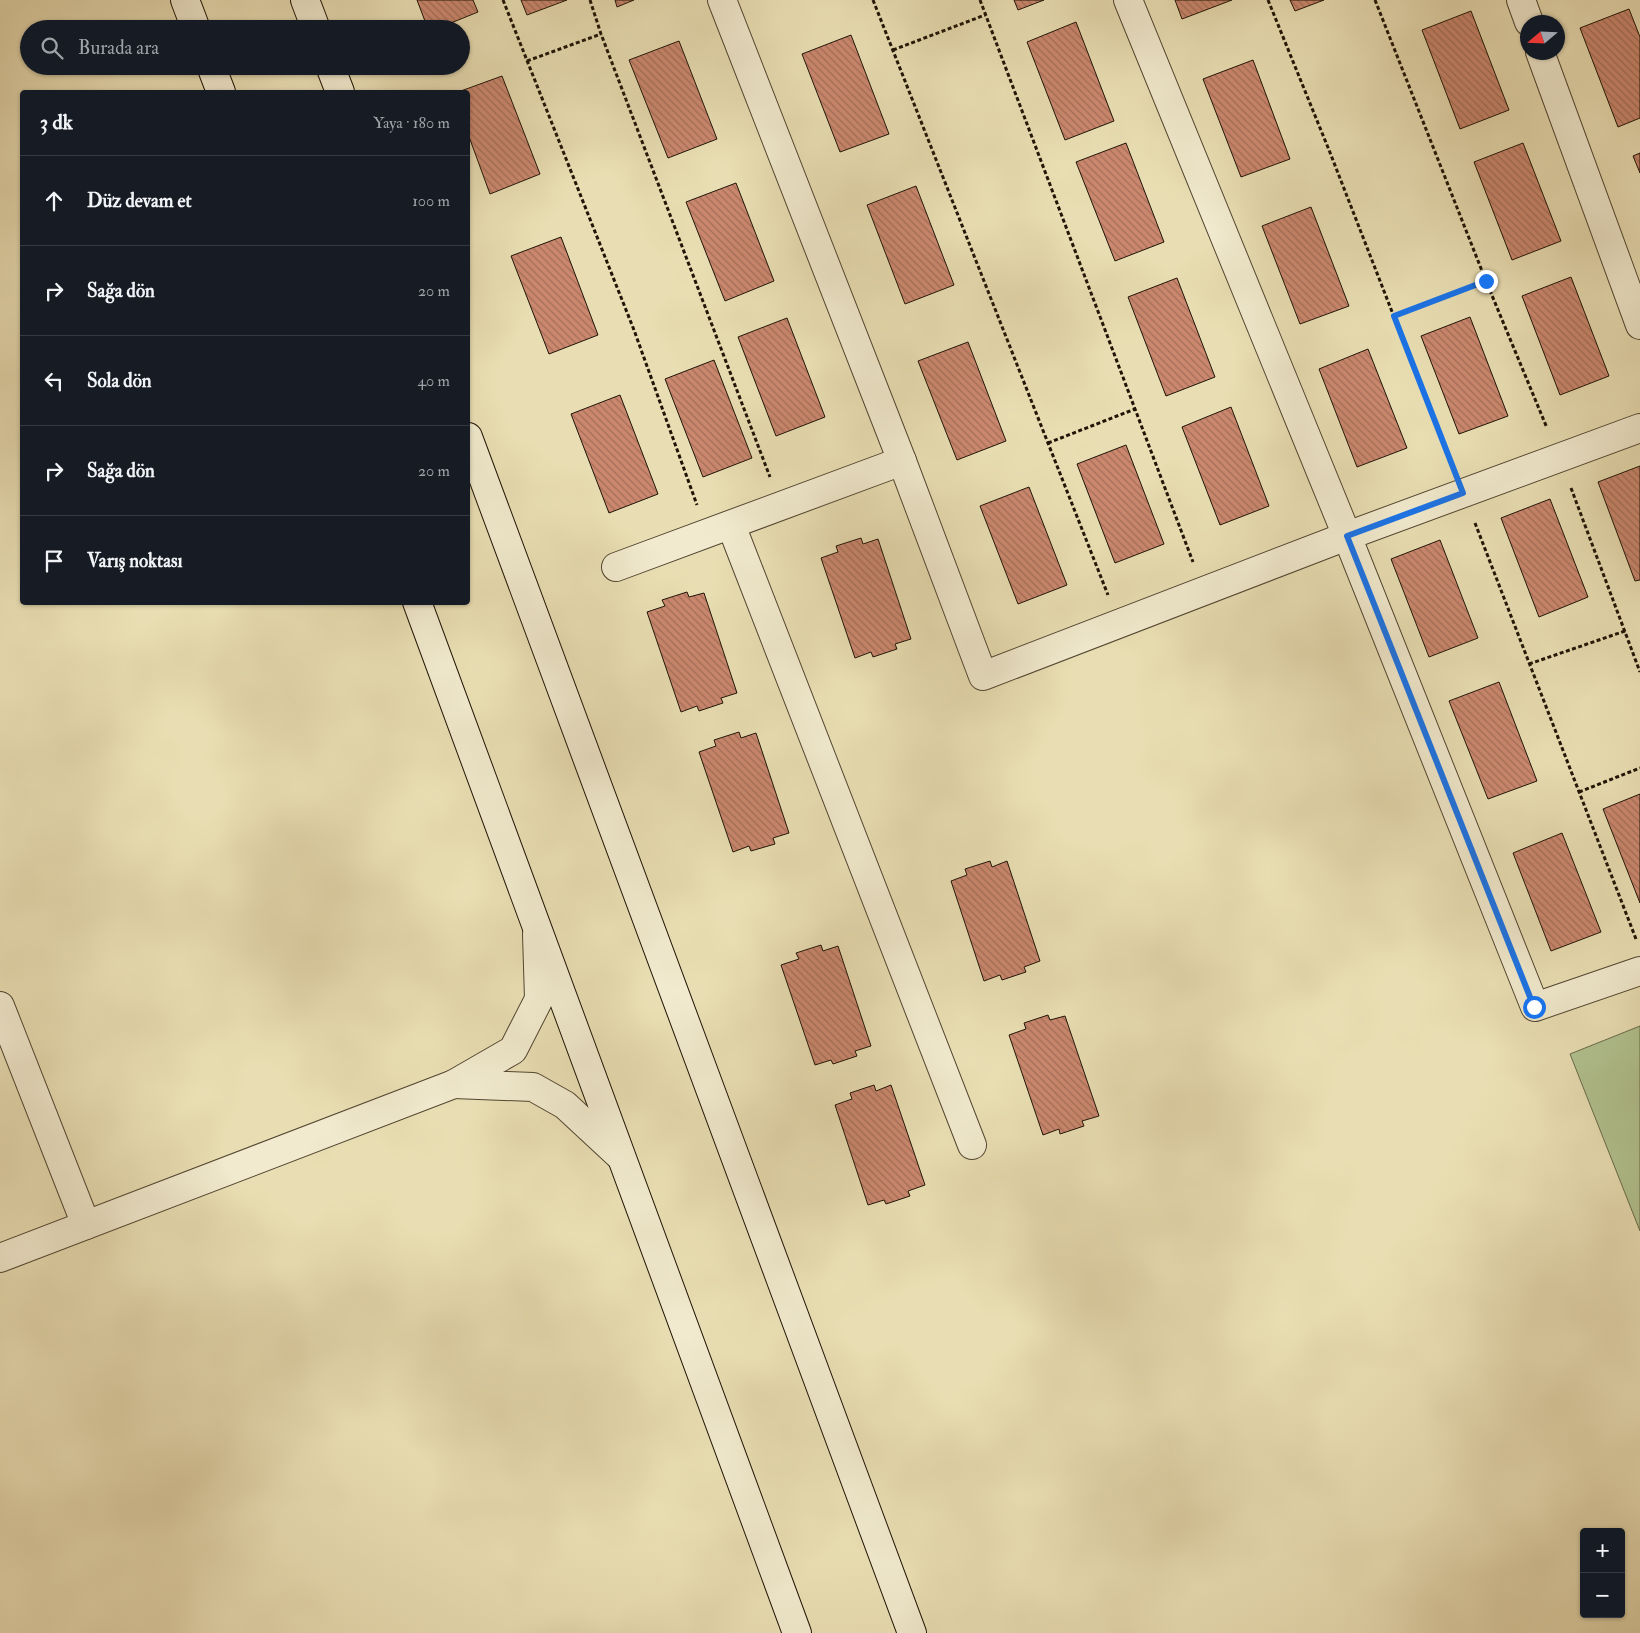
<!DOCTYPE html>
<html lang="tr">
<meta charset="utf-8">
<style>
:root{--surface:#171b24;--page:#20242c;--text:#f1f3f6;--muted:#9ea1a6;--line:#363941}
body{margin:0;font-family:"IM FELL Double Pica",serif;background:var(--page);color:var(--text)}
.controls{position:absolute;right:15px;bottom:15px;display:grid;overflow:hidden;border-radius:5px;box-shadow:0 1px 4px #0004}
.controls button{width:45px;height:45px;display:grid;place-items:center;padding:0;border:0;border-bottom:1px solid var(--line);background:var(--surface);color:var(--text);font:25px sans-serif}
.compass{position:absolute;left:1520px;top:15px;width:45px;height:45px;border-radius:50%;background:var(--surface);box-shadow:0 1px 4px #0004;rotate:251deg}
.stop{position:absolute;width:15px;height:15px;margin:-11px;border:4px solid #1a73e8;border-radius:50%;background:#fff}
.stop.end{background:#1a73e8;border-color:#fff;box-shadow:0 1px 5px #0008}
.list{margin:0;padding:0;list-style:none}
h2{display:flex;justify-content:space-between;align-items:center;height:65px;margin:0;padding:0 20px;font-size:21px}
h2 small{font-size:16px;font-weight:400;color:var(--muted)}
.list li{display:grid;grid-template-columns:32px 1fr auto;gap:15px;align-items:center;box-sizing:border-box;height:90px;padding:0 20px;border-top:1px solid var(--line)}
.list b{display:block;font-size:19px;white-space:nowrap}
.list em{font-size:16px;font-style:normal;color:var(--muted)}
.icon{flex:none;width:28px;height:28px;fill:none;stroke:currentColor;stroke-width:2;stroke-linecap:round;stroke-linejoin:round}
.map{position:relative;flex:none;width:1640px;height:1633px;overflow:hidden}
.search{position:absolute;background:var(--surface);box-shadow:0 1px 4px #0004;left:20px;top:20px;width:450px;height:55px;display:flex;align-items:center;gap:12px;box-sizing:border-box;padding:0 18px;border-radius:28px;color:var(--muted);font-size:19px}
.panel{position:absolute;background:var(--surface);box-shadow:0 1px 4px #0004;left:20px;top:90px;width:450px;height:515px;border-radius:5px}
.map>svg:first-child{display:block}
.pitch{fill:#b1c290;stroke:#686b4b}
.building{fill:url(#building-back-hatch);stroke:#1f1406}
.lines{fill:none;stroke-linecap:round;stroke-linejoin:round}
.minor-casing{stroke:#524631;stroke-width:30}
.tertiary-casing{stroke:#524631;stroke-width:30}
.secondary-casing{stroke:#1f1406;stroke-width:30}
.path{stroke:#1f1406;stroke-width:3;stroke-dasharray:4 2.5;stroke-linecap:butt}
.minor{stroke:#f1eace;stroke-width:28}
.tertiary{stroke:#f1eace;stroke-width:28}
.secondary{stroke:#f1eace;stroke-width:28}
.route{stroke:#1a73e8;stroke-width:6}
</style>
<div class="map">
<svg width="1640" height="1633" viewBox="0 0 1640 1633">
<defs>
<pattern id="building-back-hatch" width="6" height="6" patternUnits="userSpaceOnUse" patternTransform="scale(1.25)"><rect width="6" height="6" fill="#cb886f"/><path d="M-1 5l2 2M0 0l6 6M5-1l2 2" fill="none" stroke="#a46e59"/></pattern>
</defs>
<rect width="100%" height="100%" fill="#e9deb3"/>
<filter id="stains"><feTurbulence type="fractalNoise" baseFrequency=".004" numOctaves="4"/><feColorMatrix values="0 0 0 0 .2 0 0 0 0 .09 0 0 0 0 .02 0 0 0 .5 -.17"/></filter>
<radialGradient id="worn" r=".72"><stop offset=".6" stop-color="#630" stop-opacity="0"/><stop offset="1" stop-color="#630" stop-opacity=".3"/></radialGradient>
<polygon class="pitch" points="1640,1026 1640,1231 1570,1054"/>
<g class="building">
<polygon points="417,0 473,0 478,12 436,29 428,29"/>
<polygon points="521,0 567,0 527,15"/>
<polygon points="615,0 634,0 617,7"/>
<polygon points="1014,0 1044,0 1018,10"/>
<polygon points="1175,0 1232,0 1182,19"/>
<polygon points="1290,0 1324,0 1295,11"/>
<polygon points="1629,9 1640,37 1640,118 1618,127 1580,28"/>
<polygon points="1471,11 1509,110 1460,129 1422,30"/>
<polygon points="1076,22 1114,121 1065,140 1027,42"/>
<polygon points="851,35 889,134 840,152 802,54"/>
<polygon points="679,41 717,139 668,158 629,60"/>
<polygon points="1253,60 1290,159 1241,177 1203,79"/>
<polygon points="502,76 540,174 490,194 468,134 468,92 458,92"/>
<polygon points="1126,143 1164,242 1115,261 1076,162"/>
<polygon points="1523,143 1561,241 1512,260 1474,162"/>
<polygon points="1640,153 1640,173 1633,156"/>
<polygon points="736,183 774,281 725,301 686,202"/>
<polygon points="916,186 954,285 905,304 867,205"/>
<polygon points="1311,207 1349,306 1300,324 1262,226"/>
<polygon points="561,237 598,335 549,354 511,256"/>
<polygon points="1571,277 1609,376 1560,395 1522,296"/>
<polygon points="1177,278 1215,377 1166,396 1128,297"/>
<polygon points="1470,317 1508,416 1459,434 1421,336"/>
<polygon points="787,318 825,417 776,436 738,337"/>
<polygon points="968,342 1006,441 957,460 918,361"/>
<polygon points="1368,349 1407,448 1357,467 1319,369"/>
<polygon points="714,360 752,458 703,477 665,379"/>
<polygon points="620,395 658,494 609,513 571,414"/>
<polygon points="1231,407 1269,506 1220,525 1182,427"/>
<polygon points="1126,445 1164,544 1115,563 1077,464"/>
<polygon points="1640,466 1640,580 1635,581 1598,482"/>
<polygon points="1029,487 1067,585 1018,604 980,506"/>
<polygon points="1550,499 1588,597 1539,617 1501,518"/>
<polygon points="861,538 863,544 878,539 911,639 895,644 897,649 873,657 871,652 855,658 821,558 838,552 836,546"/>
<polygon points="1440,540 1478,638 1429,657 1391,559"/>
<polygon points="687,592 689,597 704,593 737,693 721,698 723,703 699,711 697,706 681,712 647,612 665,606 662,600"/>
<polygon points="1499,682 1537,781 1488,799 1449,701"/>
<polygon points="739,732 741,738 756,733 789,833 773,838 775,844 751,851 749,846 733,852 699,752 716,746 714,740"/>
<polygon points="1640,794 1640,903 1603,809"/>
<polygon points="1562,833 1601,932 1551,951 1513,853"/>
<polygon points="990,861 992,867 1007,861 1040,961 1024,967 1026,972 1002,980 1000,975 984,981 951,881 967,875 965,869"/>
<polygon points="821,945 823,951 838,946 871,1046 855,1051 857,1056 833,1064 831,1060 815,1065 781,965 799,959 796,953"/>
<polygon points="1048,1015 1050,1020 1065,1016 1099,1116 1082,1121 1084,1126 1060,1134 1059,1129 1043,1135 1009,1035 1026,1029 1024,1023"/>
<polygon points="874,1085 876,1091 891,1085 925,1185 908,1191 910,1196 886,1204 884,1200 868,1205 835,1105 852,1099 850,1093"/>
</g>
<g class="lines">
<g class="minor-casing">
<g id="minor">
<polyline points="722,0 902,461 983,676 1347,536 1640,428"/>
<polyline points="1128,0 1347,536 1535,1007 1640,971"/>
<polyline points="1521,0 1529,22"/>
<polyline points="1540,52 1640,325"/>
<polyline points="731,525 972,1145"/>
<polyline points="616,567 902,461"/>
<polyline points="0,1006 86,1225"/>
</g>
</g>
<g class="tertiary-casing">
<g id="tertiary">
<polyline points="537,934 539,999 513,1050 454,1084 533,1087 565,1105 621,1157"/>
<polyline points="0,1258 454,1084"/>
</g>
</g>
<g class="secondary-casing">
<g id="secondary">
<polyline points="185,0 196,29"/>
<polyline points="305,0 316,29"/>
<polyline points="211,66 221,92"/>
<polyline points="330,66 340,92"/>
<polyline points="468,437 912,1633"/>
<polyline points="417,602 797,1633"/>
</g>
</g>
<g class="path">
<polyline points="503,0 634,330 697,505"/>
<polyline points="590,0 601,34 770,477"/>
<polyline points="873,0 1108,595"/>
<polyline points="980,0 1193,562"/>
<polyline points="1268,0 1329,150 1451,463"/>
<polyline points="1375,0 1486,281 1547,428"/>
<polyline points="893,50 985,15"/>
<polyline points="527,61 601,34"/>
<polyline points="1394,316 1486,281"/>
<polyline points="1048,443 1135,409"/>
<polyline points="1571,488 1640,672"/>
<polyline points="1475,523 1636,939"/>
<polyline points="1529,664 1625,631"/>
<polyline points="1579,792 1640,768"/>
</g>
<use href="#minor" class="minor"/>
<use href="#tertiary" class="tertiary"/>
<use href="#secondary" class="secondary"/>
</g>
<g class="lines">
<polyline class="route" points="1486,281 1394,316 1463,493 1347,536 1534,1007"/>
</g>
<rect width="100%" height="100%" filter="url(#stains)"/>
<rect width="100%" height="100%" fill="url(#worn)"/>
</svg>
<div class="controls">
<button>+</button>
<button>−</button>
</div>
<svg class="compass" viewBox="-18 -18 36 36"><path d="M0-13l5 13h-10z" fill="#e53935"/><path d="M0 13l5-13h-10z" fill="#9ea1a6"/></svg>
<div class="stop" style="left:1534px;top:1007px"></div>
<div class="stop end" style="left:1486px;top:281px"></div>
<div class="search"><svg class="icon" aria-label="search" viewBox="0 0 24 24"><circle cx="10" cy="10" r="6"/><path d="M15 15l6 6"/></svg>Burada ara</div>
<section class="panel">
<h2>3 dk<small>Yaya · 180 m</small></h2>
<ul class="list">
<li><svg class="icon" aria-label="ahead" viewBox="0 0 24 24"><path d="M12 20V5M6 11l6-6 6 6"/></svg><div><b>Düz devam et</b></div><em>100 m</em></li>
<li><svg class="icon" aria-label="right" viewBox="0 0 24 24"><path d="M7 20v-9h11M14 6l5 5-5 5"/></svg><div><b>Sağa dön</b></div><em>20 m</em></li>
<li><svg class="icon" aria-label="left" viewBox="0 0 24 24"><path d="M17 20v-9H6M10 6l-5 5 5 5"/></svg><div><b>Sola dön</b></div><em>40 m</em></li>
<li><svg class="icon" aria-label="right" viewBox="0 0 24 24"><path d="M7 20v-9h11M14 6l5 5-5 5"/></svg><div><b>Sağa dön</b></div><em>20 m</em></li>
<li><svg class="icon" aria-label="arrive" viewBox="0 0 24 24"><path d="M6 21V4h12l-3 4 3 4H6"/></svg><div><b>Varış noktası</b></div></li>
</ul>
</section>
</div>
